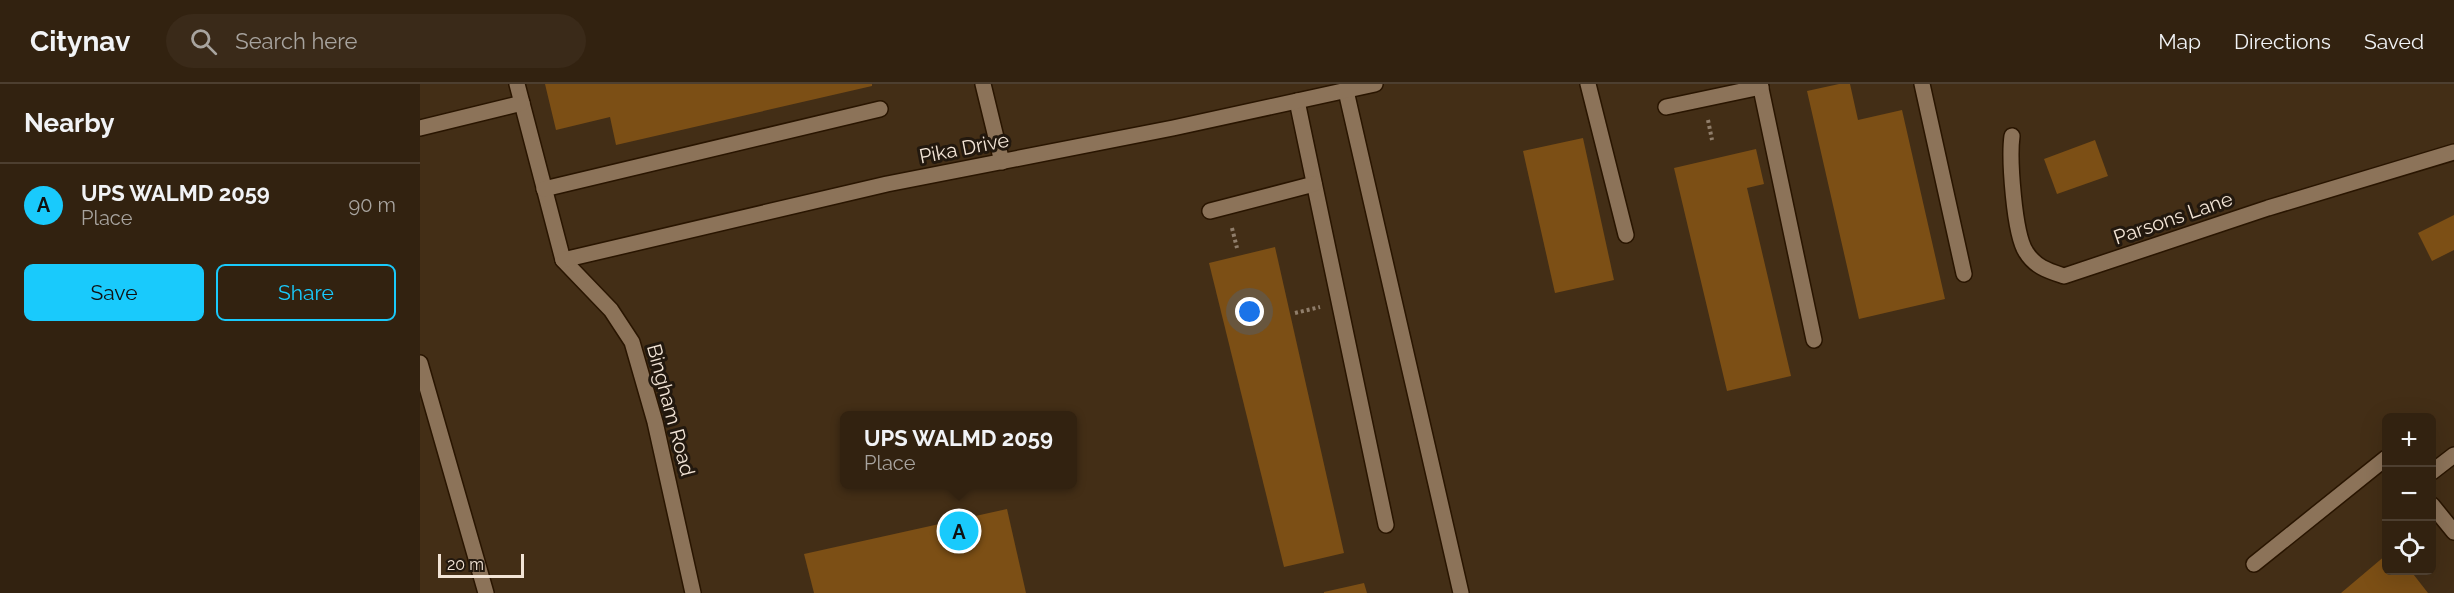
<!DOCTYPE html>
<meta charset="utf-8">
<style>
:root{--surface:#322210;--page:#3a2a19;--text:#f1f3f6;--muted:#a8a49f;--line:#4d3f30;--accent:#19cafc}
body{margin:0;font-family:Raleway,sans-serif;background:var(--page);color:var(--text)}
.controls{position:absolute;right:18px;bottom:18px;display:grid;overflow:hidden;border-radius:9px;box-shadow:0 6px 24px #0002}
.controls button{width:54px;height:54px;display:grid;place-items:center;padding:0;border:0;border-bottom:2px solid var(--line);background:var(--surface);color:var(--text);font:30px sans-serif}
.scale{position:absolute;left:18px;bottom:15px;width:86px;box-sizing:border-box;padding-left:6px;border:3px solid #f2e4d6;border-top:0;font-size:16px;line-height:21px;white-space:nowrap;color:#f2e4d6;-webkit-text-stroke:4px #22180e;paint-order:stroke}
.you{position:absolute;left:830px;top:228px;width:21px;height:21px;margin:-15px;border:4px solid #fff;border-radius:50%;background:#1a73e8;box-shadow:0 0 0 9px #1a73e833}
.badge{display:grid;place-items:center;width:39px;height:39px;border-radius:50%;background:var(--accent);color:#111;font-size:20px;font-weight:700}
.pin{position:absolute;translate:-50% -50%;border:3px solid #fff;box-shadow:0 2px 6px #0006}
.popup{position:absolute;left:420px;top:327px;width:237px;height:78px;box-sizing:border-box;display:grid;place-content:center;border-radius:9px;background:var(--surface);filter:drop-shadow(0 2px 4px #0005);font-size:20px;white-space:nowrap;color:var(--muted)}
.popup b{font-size:22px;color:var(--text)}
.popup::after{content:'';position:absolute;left:50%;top:100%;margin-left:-12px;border:12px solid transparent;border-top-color:var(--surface)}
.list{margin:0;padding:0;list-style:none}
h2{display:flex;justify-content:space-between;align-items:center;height:78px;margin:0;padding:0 24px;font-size:26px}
h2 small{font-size:20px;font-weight:400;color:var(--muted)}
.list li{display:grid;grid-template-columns:39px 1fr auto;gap:18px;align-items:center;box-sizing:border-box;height:84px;padding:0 24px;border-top:2px solid var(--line)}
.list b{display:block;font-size:22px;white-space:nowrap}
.list p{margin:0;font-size:20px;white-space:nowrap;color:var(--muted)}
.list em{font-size:20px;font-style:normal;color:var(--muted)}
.actions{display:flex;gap:12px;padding:18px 24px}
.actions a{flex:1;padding:14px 0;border:2px solid var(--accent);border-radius:9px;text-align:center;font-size:21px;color:var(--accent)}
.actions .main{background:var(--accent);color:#111}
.icon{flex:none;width:33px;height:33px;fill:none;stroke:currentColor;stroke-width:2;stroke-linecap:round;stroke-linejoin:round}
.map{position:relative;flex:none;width:2034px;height:509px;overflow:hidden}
header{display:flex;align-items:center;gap:36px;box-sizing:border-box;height:84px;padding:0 30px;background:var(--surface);border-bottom:2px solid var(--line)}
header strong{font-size:28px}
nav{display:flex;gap:33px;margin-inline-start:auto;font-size:21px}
.search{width:420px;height:54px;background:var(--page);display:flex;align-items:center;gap:15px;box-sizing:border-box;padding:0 21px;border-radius:33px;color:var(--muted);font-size:22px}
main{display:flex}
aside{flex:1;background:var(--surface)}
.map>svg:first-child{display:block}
.building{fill:#7c4f15}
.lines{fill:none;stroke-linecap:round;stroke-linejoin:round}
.minor-casing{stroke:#291500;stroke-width:18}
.path{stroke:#907e6b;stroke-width:4;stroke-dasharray:3 3;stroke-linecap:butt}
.minor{stroke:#8c7359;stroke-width:15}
.labels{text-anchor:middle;stroke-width:6;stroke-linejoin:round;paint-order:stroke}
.street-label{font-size:20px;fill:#f2e4d6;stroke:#22180e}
</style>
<header>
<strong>Citynav</strong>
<div class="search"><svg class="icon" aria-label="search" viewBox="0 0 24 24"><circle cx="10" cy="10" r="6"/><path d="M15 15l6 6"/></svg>Search here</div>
<nav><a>Map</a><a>Directions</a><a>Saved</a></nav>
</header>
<main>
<aside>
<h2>Nearby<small></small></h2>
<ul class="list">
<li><span class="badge">A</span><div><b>UPS WALMD 2059</b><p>Place</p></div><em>90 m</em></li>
</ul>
<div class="actions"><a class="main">Save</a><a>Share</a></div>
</aside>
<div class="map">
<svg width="2034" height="509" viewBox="0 0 2034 509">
<rect width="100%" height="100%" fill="#432e16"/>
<g class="building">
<polygon points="125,0 452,0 452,2 196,61 190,33 136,46"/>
<polygon points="1419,0 1430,0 1438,36 1482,26 1525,215 1439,235 1387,7"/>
<polygon points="1163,54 1194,196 1135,209 1103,67"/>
<polygon points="1675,56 1688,92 1637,110 1624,75"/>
<polygon points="1336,65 1344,100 1327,104 1371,292 1307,307 1254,84"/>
<polygon points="2034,131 2034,166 2012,177 1998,149"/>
<polygon points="855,163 924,469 864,483 789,179"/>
<polygon points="587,425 606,509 394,509 384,470"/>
<polygon points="1966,471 1966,486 1990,486 2008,509 1921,509"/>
<polygon points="944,499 947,509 904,509 904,508"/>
</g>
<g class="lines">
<g class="minor-casing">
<g id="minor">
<polyline points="97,0 143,176 191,226 212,258 235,338 273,509"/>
<polyline points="563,0 582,78"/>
<polyline points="1168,0 1206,151"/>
<polyline points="1340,0 1394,256"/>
<polyline points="1502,0 1544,190"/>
<polyline points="926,7 1041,509"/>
<polyline points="877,17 966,441"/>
<polyline points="1246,23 1341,3"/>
<polyline points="0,44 102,19"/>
<path d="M1592 52C1589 74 1594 150 1606 168 1615 183 1629 187 1644 192L1848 124 2034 68"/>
<polyline points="124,105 460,25"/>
<polyline points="790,127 894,100"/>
<polyline points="143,176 467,100 753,44 955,0"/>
<polyline points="0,279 66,509"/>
<polyline points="2012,388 2034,371"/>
<polyline points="2012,421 2034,448"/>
<polyline points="1834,480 1966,374"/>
</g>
</g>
<g class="path">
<polyline points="1288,36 1292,56"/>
<polyline points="812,144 817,164"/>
<polyline points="875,229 900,223"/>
</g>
<use href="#minor" class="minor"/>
</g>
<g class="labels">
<g class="street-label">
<text transform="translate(544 64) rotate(-11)" y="7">Pika Drive</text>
<text transform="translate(1753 134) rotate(-19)" y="7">Parsons Lane</text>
<text transform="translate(251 326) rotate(75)" y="7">Bingham Road</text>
</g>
</g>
</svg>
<div class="controls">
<button>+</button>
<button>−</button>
<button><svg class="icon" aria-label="locate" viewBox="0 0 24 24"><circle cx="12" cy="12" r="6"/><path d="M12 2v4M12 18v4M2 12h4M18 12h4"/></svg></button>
</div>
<div class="scale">20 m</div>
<div class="you"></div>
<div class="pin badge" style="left:539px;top:447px">A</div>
<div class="popup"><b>UPS WALMD 2059</b>Place</div>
</div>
</main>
